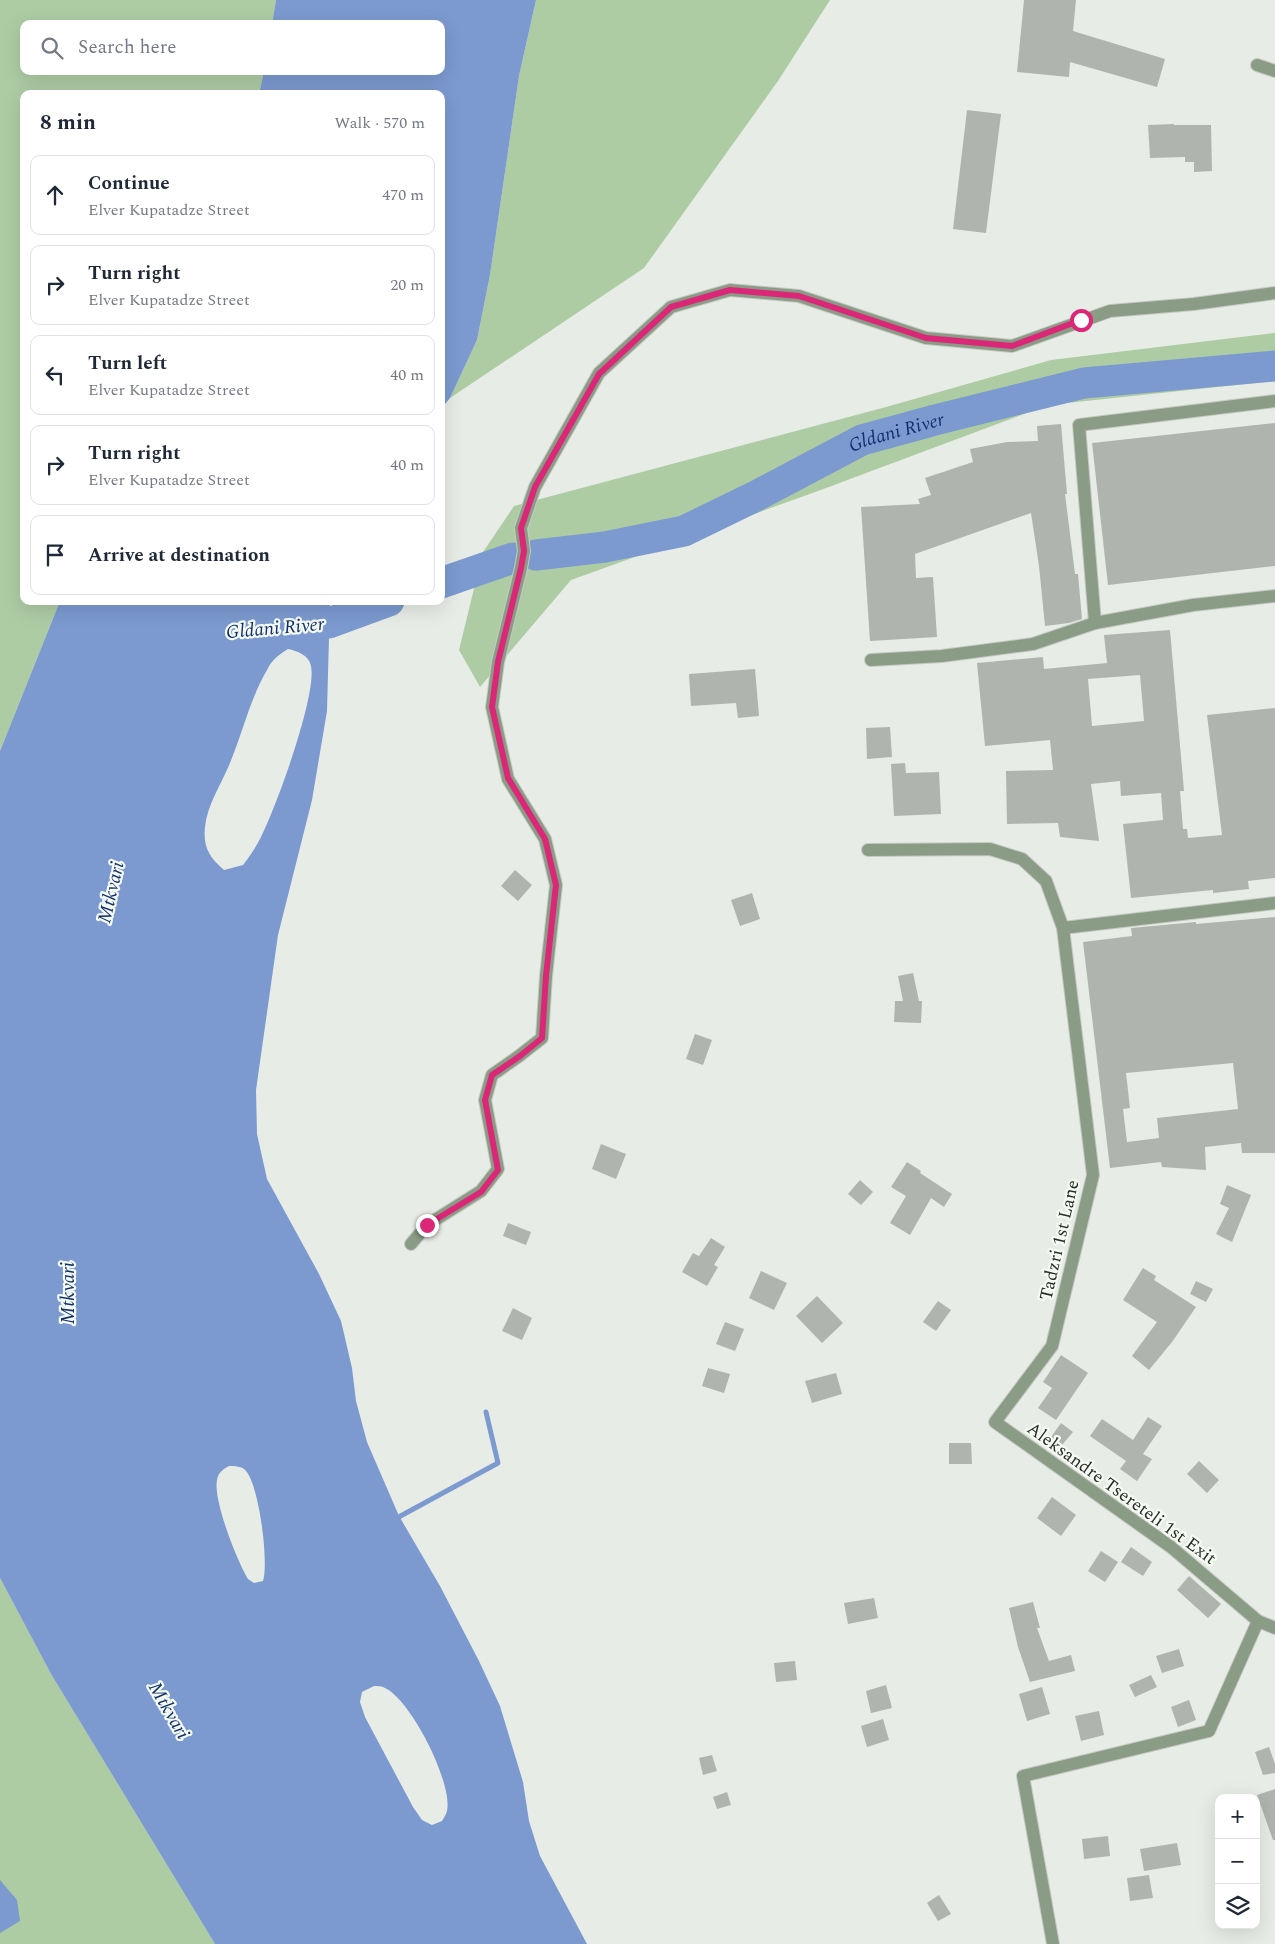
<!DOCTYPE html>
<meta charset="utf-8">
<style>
:root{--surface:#fff;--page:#f6f6f7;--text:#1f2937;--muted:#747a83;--line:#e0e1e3}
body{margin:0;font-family:Spectral,serif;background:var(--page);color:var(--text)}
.controls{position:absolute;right:15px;bottom:15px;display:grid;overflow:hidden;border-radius:10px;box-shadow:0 5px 20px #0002}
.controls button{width:45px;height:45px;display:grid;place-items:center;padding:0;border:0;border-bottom:1px solid var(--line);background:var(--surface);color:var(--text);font:25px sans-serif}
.stop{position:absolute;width:15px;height:15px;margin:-11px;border:4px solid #db2777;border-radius:50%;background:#fff}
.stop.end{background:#db2777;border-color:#fff;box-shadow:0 1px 5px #0008}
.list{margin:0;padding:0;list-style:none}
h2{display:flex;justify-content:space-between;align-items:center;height:65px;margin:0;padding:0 20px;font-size:21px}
h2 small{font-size:16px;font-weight:400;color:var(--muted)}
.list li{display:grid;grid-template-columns:32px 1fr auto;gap:15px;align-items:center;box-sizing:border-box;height:80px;margin:0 10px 10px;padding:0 10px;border:1px solid var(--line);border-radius:10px}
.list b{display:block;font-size:19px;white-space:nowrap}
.list p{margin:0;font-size:16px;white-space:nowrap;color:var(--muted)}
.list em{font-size:16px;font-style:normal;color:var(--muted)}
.icon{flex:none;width:28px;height:28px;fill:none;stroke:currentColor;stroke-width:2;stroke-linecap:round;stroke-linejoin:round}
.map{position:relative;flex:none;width:1275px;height:1944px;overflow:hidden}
.search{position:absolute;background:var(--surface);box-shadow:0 5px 20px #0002;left:20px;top:20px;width:425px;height:55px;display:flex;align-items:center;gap:12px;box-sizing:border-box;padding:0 18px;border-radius:10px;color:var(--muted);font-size:19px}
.panel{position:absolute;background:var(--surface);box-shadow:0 5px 20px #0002;left:20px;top:90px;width:425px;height:515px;border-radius:10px}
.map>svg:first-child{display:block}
.green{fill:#adcca4}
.water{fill:#7c9ad0;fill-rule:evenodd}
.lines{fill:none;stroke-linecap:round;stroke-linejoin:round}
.stream{stroke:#7c9ad0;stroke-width:5}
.river{stroke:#7c9ad0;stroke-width:31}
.building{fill:#b0b4ae;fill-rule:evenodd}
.minor-casing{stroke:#c6c9c4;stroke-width:14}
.minor{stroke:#8a9c85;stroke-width:12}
.route{stroke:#db2777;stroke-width:6}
.labels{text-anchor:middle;stroke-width:4.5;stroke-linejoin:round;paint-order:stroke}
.street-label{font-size:18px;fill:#2a2c2a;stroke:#f5faf3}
.water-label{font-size:19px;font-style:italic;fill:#103070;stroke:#f5faf3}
</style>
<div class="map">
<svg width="1275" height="1944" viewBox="0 0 1275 1944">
<rect width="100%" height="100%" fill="#e8ece6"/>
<g class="green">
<polygon points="0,0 276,0 272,24 24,24 24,71 264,71 259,94 24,94 24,601 60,601 0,751"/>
<polygon points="536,0 830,0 778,81 644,268 450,398 477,340 490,275 519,76"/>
<polygon points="1275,333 1275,381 1048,405 818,491 571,580 480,687 459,650 483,552 514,506 886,407 1051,360"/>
<polygon points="0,1578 51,1674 215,1944 0,1944"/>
</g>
<g class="water">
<polygon points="276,0 536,0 519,76 490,275 477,340 450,398 441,409 441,94 259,94 264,71 441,71 441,24 272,24"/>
<path d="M60 601H330L327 711 312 800 278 935 256 1090 257 1134 267 1179 319 1274 341 1321 352 1368 356 1401 367 1442 399 1516 440 1586 479 1661 500 1706 523 1782 529 1821 540 1856 587 1944H215L51 1674 0 1578V751ZM288 649C297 651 309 655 311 666 317 696 276 807 261 837 256 847 250 856 243 865L224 870C209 857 203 847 205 827 207 805 222 783 230 763 243 732 250 699 267 670 272 660 278 655 288 649ZM229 1466C235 1466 242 1466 246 1471 259 1485 269 1563 263 1581L254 1583 248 1579C237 1561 213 1500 217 1480 218 1473 223 1469 229 1466ZM374 1686C377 1686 382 1686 385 1688 411 1700 453 1783 447 1811 446 1814 444 1818 442 1821L432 1825 422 1820 413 1807 365 1717 360 1702 362 1692Z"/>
<polygon points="0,1880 17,1900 20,1921 0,1933"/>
</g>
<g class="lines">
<polyline class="stream" points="395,1519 498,1463 486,1412"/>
<g class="river">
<path id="s1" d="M536 555 605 547 684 531 756 496 862 440 935 420 1084 383 1275 366"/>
<polyline points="441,583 513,558"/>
<polyline points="287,626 329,623 389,601"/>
</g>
</g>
<g class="building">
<polygon points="1024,0 1076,0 1073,31 1165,59 1157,87 1070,62 1069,77 1017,72"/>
<polygon points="967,110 1001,114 986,233 953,229"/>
<polygon points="1174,124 1174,125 1211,125 1212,171 1194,172 1194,162 1185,162 1185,157 1150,158 1148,125"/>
<polygon points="1275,423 1275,566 1108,585 1092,443"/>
<polygon points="1061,424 1067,494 1065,494 1075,574 1078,574 1082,619 1069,623 1045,626 1039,566 1031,513 915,554 916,578 933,577 937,637 870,641 861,507 920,504 918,499 931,495 925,478 973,462 970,449 1007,442 1038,441 1037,426"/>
<path d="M1170 630 1184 791H1180L1183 829H1187L1188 838 1222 835 1207 715 1275 708V878L1248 881 1249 889 1213 893V890L1131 898 1123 824 1163 820 1161 793 1121 796 1120 781 1091 784 1099 841 1060 837 1058 823 1007 824 1006 771 1053 770 1050 740 985 746 977 663 1043 657 1044 669 1107 663 1104 635ZM1140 675 1144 721 1092 726 1088 679Z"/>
<polygon points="755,669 759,716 738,718 736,703 691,706 689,674"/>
<polygon points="890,727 892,757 867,759 866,728"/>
<polygon points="905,763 906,773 939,772 941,814 894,816 891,764"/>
<polygon points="515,870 532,885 518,901 501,886"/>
<polygon points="752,893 760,919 740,926 731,900"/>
<path d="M1275 917V1153H1242L1241 1143 1205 1147 1206 1170 1162 1167 1161 1162 1110 1168 1083 942 1132 936 1131 928 1196 922V924ZM1233 1063 1238 1109 1157 1118 1159 1138 1127 1142 1123 1109 1130 1108 1126 1073Z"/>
<polygon points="913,973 919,1001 922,1001 921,1023 894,1022 895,1001 903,1001 898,976"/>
<polygon points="695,1034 712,1040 703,1065 686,1059"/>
<polygon points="601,1144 626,1154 616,1179 592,1169"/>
<polygon points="907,1162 921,1171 920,1173 952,1194 944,1207 931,1198 910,1235 890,1223 906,1196 891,1187"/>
<polygon points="860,1180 873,1192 861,1205 848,1194"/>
<polygon points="1227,1185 1251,1195 1232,1242 1216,1234 1229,1208 1220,1204"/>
<polygon points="508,1223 531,1232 526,1245 503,1236"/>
<polygon points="711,1238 725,1247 714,1265 718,1267 707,1286 682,1272 693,1253 699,1256"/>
<polygon points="1143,1268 1156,1276 1154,1280 1196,1307 1172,1342 1149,1370 1132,1356 1157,1322 1123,1300"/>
<polygon points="761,1271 787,1283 774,1310 749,1298"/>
<polygon points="1196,1281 1213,1289 1206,1302 1190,1294"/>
<polygon points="817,1296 843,1323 822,1343 796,1316"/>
<polygon points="938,1301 951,1310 936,1331 923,1322"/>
<polygon points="513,1308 532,1318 522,1340 502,1331"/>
<polygon points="725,1322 744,1329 735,1351 716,1344"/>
<polygon points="1061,1355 1088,1373 1056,1420 1038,1408 1052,1388 1043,1382"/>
<polygon points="708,1368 730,1374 724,1393 702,1386"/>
<polygon points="836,1373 842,1394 812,1403 805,1381"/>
<polygon points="1148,1417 1162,1426 1143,1454 1152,1459 1137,1481 1120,1469 1126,1461 1090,1436 1102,1419 1133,1440"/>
<polygon points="1061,1423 1073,1432 1062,1445 1051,1437"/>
<polygon points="949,1443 971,1443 972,1464 949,1464"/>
<polygon points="1199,1461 1219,1480 1207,1493 1187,1474"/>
<polygon points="1052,1497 1076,1515 1061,1536 1037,1518"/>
<polygon points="1131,1547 1152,1562 1143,1576 1121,1562"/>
<polygon points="1101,1551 1118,1562 1105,1582 1088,1571"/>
<polygon points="1189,1576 1221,1604 1208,1618 1177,1590"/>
<polygon points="874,1598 878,1618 848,1624 844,1603"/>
<polygon points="1033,1602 1040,1628 1037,1628 1049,1661 1071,1655 1075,1671 1030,1682 1018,1647 1009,1608"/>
<polygon points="1179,1649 1184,1666 1162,1673 1156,1656"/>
<polygon points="795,1661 797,1680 776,1682 774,1663"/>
<polygon points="1151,1675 1157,1687 1135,1697 1129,1685"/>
<polygon points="886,1685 892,1708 871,1713 866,1691"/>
<polygon points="1042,1687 1050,1714 1027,1721 1019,1694"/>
<polygon points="1189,1700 1196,1720 1178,1727 1171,1707"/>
<polygon points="1099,1711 1104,1735 1081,1741 1075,1716"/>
<polygon points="883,1719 889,1740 867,1747 861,1726"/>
<polygon points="1269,1747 1275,1764 1275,1773 1263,1775 1255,1752"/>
<polygon points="712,1755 717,1771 703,1775 699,1758"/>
<polygon points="1275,1789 1275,1840 1273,1840 1257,1795"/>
<polygon points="727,1792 731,1805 717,1809 713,1797"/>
<polygon points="1108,1836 1110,1856 1084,1859 1082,1839"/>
<polygon points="1177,1843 1181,1865 1144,1871 1140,1849"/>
<polygon points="1149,1875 1153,1898 1130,1901 1127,1878"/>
<polygon points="939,1895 951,1914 938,1921 927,1903"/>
</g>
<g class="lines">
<g class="minor-casing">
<g id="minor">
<polyline points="1257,65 1275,71"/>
<polyline points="1095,623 1079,425 1275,401"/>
<polyline points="871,660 942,656 1033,644 1095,623 1193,605 1275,596"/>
<polyline points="868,850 990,849 1022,859 1046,881 1063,928 1093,1175 1052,1346 995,1422 1171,1547 1258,1621 1275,1628"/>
<polyline points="1063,928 1275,903"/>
<polyline points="411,1244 427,1225 481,1191 498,1169 485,1100 492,1075 519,1056 542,1038 546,976 556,885 545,839 508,779 492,707 498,662 521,568 524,551 521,528 535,487 599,373 671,307 730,290 799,296 926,338 1012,346 1110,311 1194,304 1275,293"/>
<polyline points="1053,1944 1023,1776 1209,1731 1258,1621"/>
</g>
</g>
<use href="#minor" class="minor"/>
</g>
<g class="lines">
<polyline class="route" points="427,1225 481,1192 498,1170 485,1100 492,1075 520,1056 542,1038 546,976 556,885 545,839 508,778 492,707 498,662 521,568 524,551 521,528 535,487 599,374 671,307 730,290 799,296 926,338 1012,346 1081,320"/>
</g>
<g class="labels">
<g class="street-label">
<text transform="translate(1059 1240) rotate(-77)" y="6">Tadzri 1st Lane</text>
<text transform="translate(1122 1493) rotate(36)" y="6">Aleksandre Tsereteli 1st Exit</text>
</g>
<g class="water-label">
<text dy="7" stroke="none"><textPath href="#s1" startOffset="385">Gldani River</textPath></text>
<text transform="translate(275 627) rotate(-5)" y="7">Gldani River</text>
<text transform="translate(110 892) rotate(-77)" y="7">Mtkvari</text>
<text transform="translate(67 1293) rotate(-90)" y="7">Mtkvari</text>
<text transform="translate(170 1710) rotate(60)" y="7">Mtkvari</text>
</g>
</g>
</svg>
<div class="controls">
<button>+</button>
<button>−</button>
<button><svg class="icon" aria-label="layers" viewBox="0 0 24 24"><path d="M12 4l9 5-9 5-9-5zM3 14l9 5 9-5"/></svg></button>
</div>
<div class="stop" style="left:1081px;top:320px"></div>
<div class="stop end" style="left:427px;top:1225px"></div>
<div class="search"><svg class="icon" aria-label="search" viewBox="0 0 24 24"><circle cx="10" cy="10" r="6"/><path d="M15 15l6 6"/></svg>Search here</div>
<section class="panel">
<h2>8 min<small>Walk · 570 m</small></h2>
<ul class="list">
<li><svg class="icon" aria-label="ahead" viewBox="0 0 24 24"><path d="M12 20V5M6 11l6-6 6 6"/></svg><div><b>Continue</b><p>Elver Kupatadze Street</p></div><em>470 m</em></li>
<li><svg class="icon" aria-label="right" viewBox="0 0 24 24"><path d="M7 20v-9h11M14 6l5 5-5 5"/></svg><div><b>Turn right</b><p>Elver Kupatadze Street</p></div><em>20 m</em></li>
<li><svg class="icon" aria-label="left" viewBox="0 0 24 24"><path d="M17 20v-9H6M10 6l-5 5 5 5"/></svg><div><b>Turn left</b><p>Elver Kupatadze Street</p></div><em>40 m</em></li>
<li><svg class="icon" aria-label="right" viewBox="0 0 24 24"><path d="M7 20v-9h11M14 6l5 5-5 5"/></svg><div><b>Turn right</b><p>Elver Kupatadze Street</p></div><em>40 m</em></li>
<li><svg class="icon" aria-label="arrive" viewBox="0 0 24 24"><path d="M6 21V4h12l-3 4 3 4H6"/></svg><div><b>Arrive at destination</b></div></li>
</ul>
</section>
</div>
